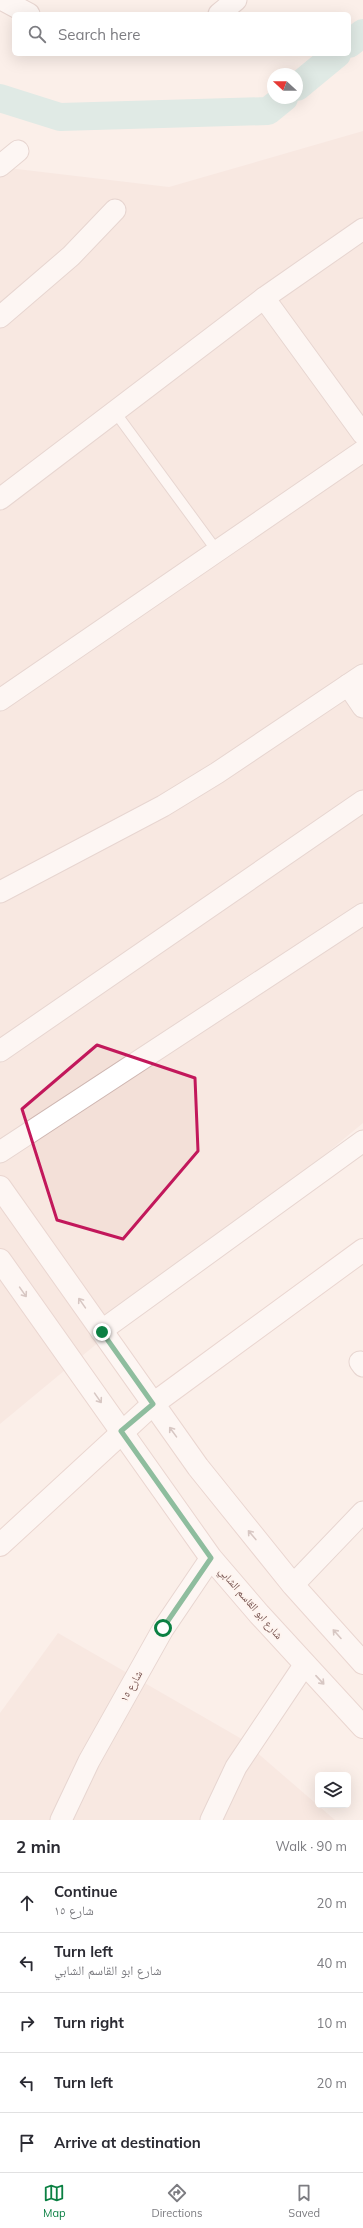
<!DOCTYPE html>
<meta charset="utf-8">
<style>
:root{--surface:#fff;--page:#f7f7f7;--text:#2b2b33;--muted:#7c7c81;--line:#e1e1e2;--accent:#0b8043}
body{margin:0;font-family:Mulish,"Noto Naskh Arabic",sans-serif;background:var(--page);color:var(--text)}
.controls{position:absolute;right:12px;bottom:12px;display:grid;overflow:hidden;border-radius:6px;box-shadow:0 4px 16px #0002}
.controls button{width:36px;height:36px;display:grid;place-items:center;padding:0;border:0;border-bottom:1px solid var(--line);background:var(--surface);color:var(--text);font:20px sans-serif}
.compass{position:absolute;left:267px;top:68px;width:36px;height:36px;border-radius:50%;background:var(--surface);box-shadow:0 4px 16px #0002;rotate:291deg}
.stop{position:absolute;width:12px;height:12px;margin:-9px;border:3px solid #0b8043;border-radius:50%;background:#fff}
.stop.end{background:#0b8043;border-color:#fff;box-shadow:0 1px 4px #0008}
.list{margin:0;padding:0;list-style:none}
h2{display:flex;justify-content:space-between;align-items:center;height:52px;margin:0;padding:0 16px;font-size:17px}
h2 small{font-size:13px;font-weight:400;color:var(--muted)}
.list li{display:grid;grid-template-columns:26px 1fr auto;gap:12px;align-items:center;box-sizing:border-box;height:60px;padding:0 16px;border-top:1px solid var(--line)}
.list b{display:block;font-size:15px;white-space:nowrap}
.list p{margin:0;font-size:13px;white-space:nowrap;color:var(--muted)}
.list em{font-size:13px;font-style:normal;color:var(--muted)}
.icon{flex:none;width:22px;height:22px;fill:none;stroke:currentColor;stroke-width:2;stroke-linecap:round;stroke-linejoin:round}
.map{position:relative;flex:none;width:363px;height:1820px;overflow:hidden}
.search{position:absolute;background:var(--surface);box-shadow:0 4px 16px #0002;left:12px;right:12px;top:12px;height:44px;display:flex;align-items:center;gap:10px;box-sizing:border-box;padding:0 14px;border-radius:6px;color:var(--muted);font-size:15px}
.sheet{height:352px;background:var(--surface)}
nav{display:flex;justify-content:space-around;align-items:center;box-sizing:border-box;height:56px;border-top:1px solid var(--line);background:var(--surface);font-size:11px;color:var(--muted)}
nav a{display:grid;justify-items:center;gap:2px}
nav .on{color:var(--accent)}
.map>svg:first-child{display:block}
.residential{fill:#f3e0d8}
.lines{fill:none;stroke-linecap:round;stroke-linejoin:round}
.canal{stroke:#bee4e0;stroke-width:28}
.lane-casing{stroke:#cfb7b2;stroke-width:12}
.street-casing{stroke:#cfb7b2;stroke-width:23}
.secondary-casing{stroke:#d5b8b2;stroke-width:24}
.lane{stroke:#fff;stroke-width:10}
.street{stroke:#fff;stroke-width:21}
.secondary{stroke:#fff;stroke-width:22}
.oneway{stroke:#ac9795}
.route{stroke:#0b8043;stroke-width:5}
.marked{fill:none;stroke:#c2185b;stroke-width:3;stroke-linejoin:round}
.labels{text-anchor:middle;stroke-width:3.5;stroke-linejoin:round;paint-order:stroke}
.street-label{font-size:11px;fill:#75524e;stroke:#fef4ef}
</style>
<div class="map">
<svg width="363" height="1820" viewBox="0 0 363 1820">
<rect width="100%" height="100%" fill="#fbefe9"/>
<g class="residential">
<polygon points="363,131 363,1123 0,1424 0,167 169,187"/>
<polygon points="58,1633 240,1738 335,1820 0,1820 0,1713"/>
</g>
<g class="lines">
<g class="canal">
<polyline points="349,44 363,33"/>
<polyline points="297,87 337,54"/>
<polyline points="0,98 60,117 268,111 284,98"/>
</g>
<g class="lane-casing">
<polyline id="lane" points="115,412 217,551"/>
</g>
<g class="street-casing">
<g id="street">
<polyline points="3,0 29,14"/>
<polyline points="219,14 236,0"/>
<polyline points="0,166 18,151"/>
<polyline points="264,298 363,434"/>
<polyline points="0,317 71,256 115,210"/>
<polyline points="0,499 264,298 363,229"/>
<polyline points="348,685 363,707"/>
<polyline points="0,700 363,451"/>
<polyline points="0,892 163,806 217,773 363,675"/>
<polyline points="0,1051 363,801"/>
<polyline points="0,1152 363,914"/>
<polyline points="101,1331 363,1141"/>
<polyline points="360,1362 363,1366"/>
<polyline points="293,1585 363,1512"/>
<polyline points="61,1820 89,1761 163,1629 211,1558"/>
<polyline points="211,1820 236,1767 305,1664"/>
</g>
</g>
<g class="secondary-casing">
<g id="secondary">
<polyline points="0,1187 198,1467 293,1585 363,1663"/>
<polyline points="0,1260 211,1558 259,1614 363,1727"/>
<polyline points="0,1545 153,1404 363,1250"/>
</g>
</g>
<use href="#lane" class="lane"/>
<use href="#street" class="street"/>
<use href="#secondary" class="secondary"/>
</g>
<defs><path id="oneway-shaft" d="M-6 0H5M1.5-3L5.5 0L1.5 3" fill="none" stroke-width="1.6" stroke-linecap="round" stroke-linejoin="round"/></defs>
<g class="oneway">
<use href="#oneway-shaft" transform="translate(23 1292) rotate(55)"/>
<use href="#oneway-shaft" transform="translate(82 1303) rotate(-125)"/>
<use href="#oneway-shaft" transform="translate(98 1398) rotate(55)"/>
<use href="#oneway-shaft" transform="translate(173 1432) rotate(-126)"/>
<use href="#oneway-shaft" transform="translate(252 1535) rotate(-130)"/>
<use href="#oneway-shaft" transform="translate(337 1634) rotate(-132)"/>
<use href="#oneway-shaft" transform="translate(320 1680) rotate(47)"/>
</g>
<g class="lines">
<polyline class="route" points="102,1332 153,1404 121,1431 211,1558 163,1628"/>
</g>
<path d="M0 0H363V1820H0ZM97 1045 195 1078 198 1151 123 1239 57 1220 22 1109Z" fill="#fbefe9" fill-opacity=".55" fill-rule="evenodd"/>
<path class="marked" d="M97 1045 195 1078 198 1151 123 1239 57 1220 22 1109Z"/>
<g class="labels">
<g class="street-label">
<text transform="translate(251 1603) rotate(49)" y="4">شارع ابو القاسم الشابي</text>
<text transform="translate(131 1686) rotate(-61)" y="4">شارع ١٥</text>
</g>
</g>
</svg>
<div class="controls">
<button><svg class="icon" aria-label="layers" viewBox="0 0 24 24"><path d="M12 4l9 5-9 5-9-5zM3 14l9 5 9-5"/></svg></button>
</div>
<svg class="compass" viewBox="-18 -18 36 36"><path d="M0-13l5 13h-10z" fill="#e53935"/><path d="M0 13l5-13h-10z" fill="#7c7c81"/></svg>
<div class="stop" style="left:163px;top:1628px"></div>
<div class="stop end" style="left:102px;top:1332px"></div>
<div class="search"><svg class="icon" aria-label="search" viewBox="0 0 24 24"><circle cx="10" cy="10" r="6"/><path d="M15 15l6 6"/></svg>Search here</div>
</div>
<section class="sheet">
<h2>2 min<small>Walk · 90 m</small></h2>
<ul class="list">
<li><svg class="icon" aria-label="ahead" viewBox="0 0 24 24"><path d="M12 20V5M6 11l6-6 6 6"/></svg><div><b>Continue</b><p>شارع ١٥</p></div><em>20 m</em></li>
<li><svg class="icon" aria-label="left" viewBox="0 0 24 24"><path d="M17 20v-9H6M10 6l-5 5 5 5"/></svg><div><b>Turn left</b><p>شارع ابو القاسم الشابي</p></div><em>40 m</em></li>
<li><svg class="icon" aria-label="right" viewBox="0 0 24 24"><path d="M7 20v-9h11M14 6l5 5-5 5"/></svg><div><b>Turn right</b></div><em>10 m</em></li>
<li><svg class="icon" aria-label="left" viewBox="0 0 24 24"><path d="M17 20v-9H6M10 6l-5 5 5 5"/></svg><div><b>Turn left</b></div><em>20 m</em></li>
<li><svg class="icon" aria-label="arrive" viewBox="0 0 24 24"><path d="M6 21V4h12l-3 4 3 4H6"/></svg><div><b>Arrive at destination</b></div></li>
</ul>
</section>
<nav>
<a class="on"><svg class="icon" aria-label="map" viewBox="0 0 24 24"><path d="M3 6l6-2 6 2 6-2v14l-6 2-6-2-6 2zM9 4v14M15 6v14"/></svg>Map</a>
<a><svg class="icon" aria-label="directions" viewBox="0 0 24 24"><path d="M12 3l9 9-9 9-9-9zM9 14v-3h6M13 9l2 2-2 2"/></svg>Directions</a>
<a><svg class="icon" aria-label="saved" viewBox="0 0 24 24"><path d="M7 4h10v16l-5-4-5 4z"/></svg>Saved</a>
</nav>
